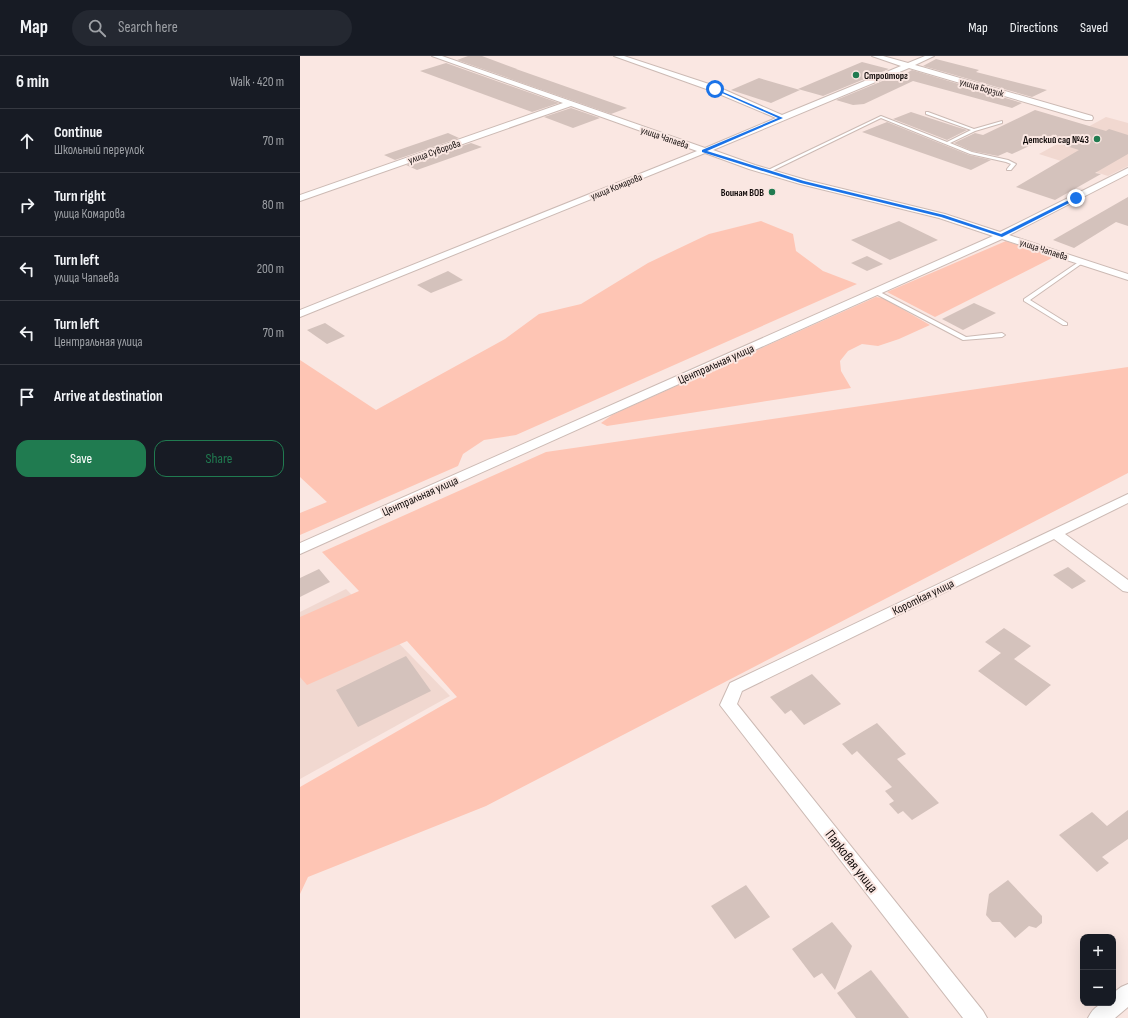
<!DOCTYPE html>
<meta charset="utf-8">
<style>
:root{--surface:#171b24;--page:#242831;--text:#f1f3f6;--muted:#9ea1a6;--line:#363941;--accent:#207b50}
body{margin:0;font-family:"Sofia Sans Condensed",sans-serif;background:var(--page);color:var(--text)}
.controls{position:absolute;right:12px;bottom:12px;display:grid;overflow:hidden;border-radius:8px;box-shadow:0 4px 16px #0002}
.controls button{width:36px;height:36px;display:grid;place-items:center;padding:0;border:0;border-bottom:1px solid var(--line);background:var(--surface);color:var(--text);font:20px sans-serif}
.stop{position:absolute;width:12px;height:12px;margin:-9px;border:3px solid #1a73e8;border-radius:50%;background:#fff}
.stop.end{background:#1a73e8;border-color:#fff;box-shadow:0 1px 4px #0008}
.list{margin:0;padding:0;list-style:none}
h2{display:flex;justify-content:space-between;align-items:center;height:52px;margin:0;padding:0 16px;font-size:17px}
h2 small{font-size:13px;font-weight:400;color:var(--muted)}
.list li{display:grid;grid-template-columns:26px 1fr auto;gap:12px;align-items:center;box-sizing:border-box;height:64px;padding:0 16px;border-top:1px solid var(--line)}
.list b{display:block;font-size:15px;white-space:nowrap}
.list p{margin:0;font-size:13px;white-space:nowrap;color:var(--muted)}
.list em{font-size:13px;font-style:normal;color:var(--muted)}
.actions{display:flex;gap:8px;padding:12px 16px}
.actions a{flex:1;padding:9px 0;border:1px solid var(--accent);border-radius:12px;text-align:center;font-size:14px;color:var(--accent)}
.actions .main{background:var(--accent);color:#fff}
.icon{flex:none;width:22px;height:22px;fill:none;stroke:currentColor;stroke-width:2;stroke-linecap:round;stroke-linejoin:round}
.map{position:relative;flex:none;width:828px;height:962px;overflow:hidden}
header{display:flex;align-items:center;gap:24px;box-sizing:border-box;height:56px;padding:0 20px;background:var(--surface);border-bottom:1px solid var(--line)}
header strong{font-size:19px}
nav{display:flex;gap:22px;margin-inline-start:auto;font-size:14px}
.search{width:280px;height:36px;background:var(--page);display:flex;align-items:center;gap:10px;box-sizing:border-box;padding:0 14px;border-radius:22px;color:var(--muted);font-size:15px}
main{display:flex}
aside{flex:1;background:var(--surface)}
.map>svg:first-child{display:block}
.built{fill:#f1d8d0}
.green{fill:#fec5b4}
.building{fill:#d4c2bc}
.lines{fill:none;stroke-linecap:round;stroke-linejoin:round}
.lane-casing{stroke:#ccbab4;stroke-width:2}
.street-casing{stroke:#ccbab4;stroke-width:2}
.lane{fill:#fff;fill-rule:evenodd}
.street{fill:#fff;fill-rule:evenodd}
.route{fill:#1a73e8}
.poi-dot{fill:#207b50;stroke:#fae7e2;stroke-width:1.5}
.labels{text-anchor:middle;stroke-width:4;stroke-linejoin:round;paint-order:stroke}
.far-poi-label{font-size:10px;font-weight:bold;fill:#120c0b;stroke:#fae7e2;text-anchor:end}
.far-street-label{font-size:10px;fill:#120c0b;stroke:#fae7e2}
.street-label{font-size:12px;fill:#120c0b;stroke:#fae7e2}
.near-street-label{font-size:14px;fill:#120c0b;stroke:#fae7e2}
</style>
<header>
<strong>Map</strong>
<div class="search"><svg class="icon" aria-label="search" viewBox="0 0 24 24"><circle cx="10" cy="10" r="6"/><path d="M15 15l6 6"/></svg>Search here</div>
<nav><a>Map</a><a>Directions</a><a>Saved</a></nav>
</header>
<main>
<aside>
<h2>6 min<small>Walk · 420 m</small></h2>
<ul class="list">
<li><svg class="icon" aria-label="ahead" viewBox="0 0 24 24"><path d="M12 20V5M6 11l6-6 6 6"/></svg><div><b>Continue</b><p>Школьный переулок</p></div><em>70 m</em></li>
<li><svg class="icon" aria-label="right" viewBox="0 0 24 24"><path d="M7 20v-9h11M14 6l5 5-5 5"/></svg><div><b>Turn right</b><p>улица Комарова</p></div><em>80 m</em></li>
<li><svg class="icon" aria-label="left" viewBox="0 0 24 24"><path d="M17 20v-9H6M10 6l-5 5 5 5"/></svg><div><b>Turn left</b><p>улица Чапаева</p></div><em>200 m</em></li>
<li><svg class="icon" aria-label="left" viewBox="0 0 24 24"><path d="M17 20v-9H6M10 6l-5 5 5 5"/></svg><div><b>Turn left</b><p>Центральная улица</p></div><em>70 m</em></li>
<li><svg class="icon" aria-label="arrive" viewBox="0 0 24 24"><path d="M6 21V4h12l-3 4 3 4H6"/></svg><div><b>Arrive at destination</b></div></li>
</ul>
<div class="actions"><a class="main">Save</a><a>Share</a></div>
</aside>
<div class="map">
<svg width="828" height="962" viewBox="0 0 828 962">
<rect width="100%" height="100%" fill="#fae7e2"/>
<g class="built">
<polygon points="806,61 828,67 828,110 808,120 739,98"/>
<polygon points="46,533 150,640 0,723 0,556"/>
</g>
<g class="green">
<polygon points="461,165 493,178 496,195 523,215 557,228 216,379 184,384 163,398 158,410 0,479 0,457 27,446 0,421 0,304 76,354 205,283 239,258 281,248 348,207 409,178"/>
<polygon points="706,185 754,201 635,261 587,236"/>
<polygon points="576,241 583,242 630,269 599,283 578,290 562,288 548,295 540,305 541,315 551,332 307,370 301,367 312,359 327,352"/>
<polygon points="828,311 828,417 186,750 8,821 0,838 0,731 157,641 107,585 7,629 0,621 0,561 59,535 22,496 246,396"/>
</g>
<g class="building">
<polygon points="168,0 182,0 217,13 216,13 327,52 311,58 157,4"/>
<polygon points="636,3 679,14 676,16 747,34 732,41 623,10"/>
<polygon points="562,6 589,13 523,40 498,33"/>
<polygon points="146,7 259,47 232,56 120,15"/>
<polygon points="612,14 722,47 712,52 613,25 564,48 553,49 536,44 602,17 605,18"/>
<polygon points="459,22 500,34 471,47 431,34"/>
<polygon points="271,52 300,62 273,72 244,61"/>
<polygon points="735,54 806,75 809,73 828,79 828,98 795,117 801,118 755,144 716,131 779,94 744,83 712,98 707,96 698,100 672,95 654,87 675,77 683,79"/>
<polygon points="611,56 657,71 667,74 647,84 593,63"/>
<polygon points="587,66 669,99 691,104 671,114 562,76"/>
<polygon points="148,77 159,82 95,104 84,99"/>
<polygon points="171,87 182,91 117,114 106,109"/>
<polygon points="828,141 828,170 816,166 774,192 753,184"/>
<polygon points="599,165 638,184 590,204 551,184"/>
<polygon points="567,200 583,208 567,215 551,207"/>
<polygon points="148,215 163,224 131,237 117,229"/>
<polygon points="674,247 696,257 663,274 642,263"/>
<polygon points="25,267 45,280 27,288 7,274"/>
<polygon points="768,511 786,525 772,533 753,519"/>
<polygon points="19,513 30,526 0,541 0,522"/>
<polygon points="704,572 731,590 714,603 751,629 726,650 678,615 701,597 685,586"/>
<polygon points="106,600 131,635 58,671 36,634"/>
<polygon points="512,618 541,648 504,669 491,654 485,658 470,641"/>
<polygon points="577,667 606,698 597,703 639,747 612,764 603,755 598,758 589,748 594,745 585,735 592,731 557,695 552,699 542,688"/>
<polygon points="828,754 828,783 802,801 809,807 797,816 759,779 792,756 807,770"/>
<polygon points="708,824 742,860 742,867 736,872 729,870 715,882 700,866 692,866 686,859 689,838"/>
<polygon points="446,829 470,861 435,883 411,850"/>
<polygon points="532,866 552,890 535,934 522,917 514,922 492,893"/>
<polygon points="571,914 602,953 609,962 556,962 537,937"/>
</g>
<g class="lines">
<g class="lane-casing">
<g id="lane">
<polygon points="626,56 628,56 674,73 702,65 702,67 675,75 650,87 672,96 708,104 716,108 711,114 707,114 707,113 711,108 706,106 670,98 581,62 470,116 466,115 581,60 647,86 671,74 626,58"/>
<polygon points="780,205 784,206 730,244 767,267 767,269 763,269 724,245 724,243"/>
<polygon points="576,234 666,281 702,277 705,279 702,281 663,284 574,237 573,236"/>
</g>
</g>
<g class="street-casing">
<g id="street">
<polygon points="132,0 142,0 405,92 476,62 412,35 314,0 324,0 418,31 482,59 601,10 572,0 583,0 608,7 625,0 634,0 615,9 792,60 793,62 792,64 786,64 609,12 413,94 455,109 506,124 645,158 700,176 828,112 828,118 709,179 828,218 828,224 702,183 0,498 0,487 693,180 639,162 500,128 449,113 405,97 0,261 0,254 397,95 271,50 0,145 0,139 263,47"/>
<polygon points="828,438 828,447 765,478 828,524 828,536 823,535 754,483 442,635 437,648 683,955 687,962 663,962 420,649 430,627"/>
<path d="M828 928V951L815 962H788C794 950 800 947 813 947V937L821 931Z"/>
</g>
</g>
<use href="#lane" class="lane"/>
<use href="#street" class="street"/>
</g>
<polygon class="route" points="413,33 416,33 483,62 407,95 504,125 644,159 701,178 775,141 779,142 702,181 641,161 501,127 402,96 402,94 478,62"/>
<g class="poi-dot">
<circle cx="556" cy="19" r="4"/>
<circle cx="797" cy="83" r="4"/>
<circle cx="472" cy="136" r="4"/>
</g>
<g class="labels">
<g class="far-poi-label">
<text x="564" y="23" text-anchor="start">Стройторг</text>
<text x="789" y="87">Детский сад №43</text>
<text x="464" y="140">Воинам ВОВ</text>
</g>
<g class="far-street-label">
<text transform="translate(682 31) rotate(16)" y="4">улица Борзик</text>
<text transform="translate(365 81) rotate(19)" y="4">улица Чапаева</text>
<text transform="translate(134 95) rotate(-19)" y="4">улица Суворова</text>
<text transform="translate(316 130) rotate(-22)" y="4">улица Комарова</text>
<text transform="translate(744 193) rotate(18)" y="4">улица Чапаева</text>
</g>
<g class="street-label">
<text transform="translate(416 308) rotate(-24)" y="4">Центральная улица</text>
<text transform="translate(120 440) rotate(-24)" y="4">Центральная улица</text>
<text transform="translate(623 541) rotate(-26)" y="4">Короткая улица</text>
</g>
<g class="near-street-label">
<text transform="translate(552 805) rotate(52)" y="5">Парковая улица</text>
</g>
</g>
</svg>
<div class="controls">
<button>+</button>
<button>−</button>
</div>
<div class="stop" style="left:415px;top:33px"></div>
<div class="stop end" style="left:776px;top:142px"></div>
</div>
</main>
